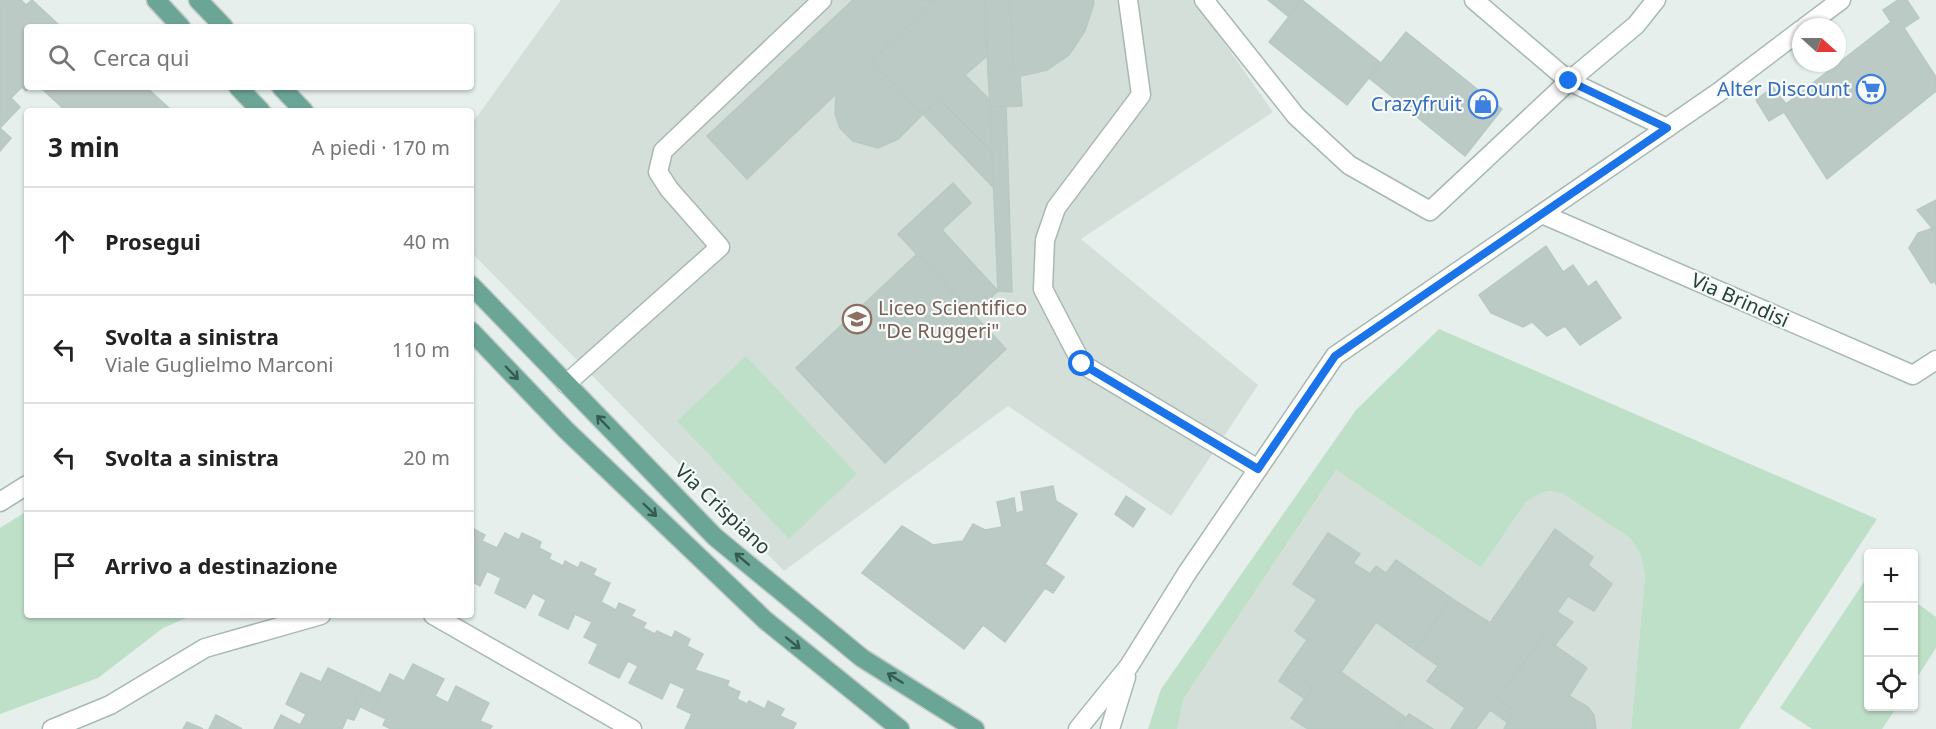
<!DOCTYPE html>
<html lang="it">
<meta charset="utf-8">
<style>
:root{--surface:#fff;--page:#f6f6f6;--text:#222;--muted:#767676;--line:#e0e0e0}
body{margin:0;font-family:"Noto Sans",sans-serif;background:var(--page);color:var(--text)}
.controls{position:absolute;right:18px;bottom:18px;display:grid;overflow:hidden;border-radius:6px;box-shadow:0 2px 4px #0004}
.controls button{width:54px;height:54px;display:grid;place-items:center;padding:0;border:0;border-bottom:2px solid var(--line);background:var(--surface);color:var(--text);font:30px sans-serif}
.compass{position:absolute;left:1792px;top:18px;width:54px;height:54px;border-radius:50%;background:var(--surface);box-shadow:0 2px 4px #0004;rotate:111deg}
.stop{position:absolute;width:18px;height:18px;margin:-14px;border:4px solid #1a73e8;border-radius:50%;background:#fff}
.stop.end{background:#1a73e8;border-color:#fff;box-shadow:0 2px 6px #0008}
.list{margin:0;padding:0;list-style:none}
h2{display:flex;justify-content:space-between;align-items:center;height:78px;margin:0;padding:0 24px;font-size:26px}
h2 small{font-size:20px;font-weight:400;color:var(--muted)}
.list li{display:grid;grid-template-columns:39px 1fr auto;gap:18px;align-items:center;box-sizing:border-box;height:108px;padding:0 24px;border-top:2px solid var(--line)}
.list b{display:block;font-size:22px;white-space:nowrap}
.list p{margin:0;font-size:20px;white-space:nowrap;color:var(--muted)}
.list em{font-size:20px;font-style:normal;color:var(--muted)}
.icon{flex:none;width:33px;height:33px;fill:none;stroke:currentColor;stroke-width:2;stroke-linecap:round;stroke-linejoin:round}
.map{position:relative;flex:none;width:1936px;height:729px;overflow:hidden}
.search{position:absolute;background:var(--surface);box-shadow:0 2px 4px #0004;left:24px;top:24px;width:450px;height:66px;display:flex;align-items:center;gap:15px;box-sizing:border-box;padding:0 21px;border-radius:6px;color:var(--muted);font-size:22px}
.panel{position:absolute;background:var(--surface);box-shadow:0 2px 4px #0004;left:24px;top:108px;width:450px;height:510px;border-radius:6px}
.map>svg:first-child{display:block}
.built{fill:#d4dfda}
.green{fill:#bfe0c8}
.building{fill:#bbcac4;stroke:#b8c9c2;stroke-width:1.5}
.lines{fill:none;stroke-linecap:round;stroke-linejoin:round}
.minor-casing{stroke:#a8b8b2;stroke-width:21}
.major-casing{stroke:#c2cac8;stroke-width:21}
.minor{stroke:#fff;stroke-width:18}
.major{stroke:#6aa596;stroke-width:18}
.oneway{stroke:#365b51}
.route{stroke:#1a73e8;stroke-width:8}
.labels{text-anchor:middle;stroke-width:4.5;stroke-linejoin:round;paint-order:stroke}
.shop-label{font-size:20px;fill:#366cbe;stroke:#f7fbf9;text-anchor:end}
.street-label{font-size:20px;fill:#24423a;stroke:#f7fbf9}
.education-label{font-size:20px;fill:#785e54;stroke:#f7fbf9;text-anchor:start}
</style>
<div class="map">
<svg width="1936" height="729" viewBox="0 0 1936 729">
<rect width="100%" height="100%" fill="#e6efeb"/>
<g class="built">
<polygon points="561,0 1194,0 1273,112 1081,239 1258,385 1171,516 1008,406 784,571 471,252 471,125"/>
<polygon points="1336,470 1481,568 1526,502 1536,494 1546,492 1556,491 1563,494 1630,538 1640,554 1645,575 1631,729 1177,729 1184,698"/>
</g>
<g class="green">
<path d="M1439 329 1877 519 1739 729H1631L1645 575 1640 554 1630 538 1563 494C1550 488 1537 493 1526 502L1481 568 1336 470 1184 698 1177 729H1148L1161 689 1356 410Z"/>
<polygon points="746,356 857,474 789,539 677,421"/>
<polygon points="27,511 27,615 193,615 163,628 98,678 0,714 0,528"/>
<polygon points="1868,576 1868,706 1897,707 1882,729 1812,729 1780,708"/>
<polygon points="1914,601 1936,617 1936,648 1914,682"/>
</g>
<g class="building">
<polygon points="0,0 21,0 26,5 32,0 61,27 27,27 27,87 30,87 26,91 22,87 11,98 20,107 0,128 11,138 0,151"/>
<polygon points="853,0 935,0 872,61 923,114 898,139 878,148 853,141 840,128 835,114 836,94 747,179 707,136"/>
<polygon points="935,0 985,0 987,56 965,75 989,99 992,152 939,99 923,114 872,61"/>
<polygon points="985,0 1010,0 1014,72 988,72"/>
<polygon points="1010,0 1093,0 1094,3 1085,31 1069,55 1047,70 1020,76 1022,106 990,107 988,72 1014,72"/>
<polygon points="1268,0 1302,0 1289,17"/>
<polygon points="1302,0 1381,63 1347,105 1269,42"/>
<polygon points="1898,0 1907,0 1919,18 1904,28 1936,77 1936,91 1827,179 1784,112 1769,121 1756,100 1773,87 1786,104 1891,22 1883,10"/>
<polygon points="1406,32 1502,109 1465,156 1369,78"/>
<polygon points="40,87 146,87 171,110 66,111"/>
<polygon points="939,99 992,152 993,187 923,114"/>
<polygon points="1006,106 1012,292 998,291 990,107"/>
<polygon points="953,183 971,203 942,230 998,291 973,315 898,234"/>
<polygon points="1936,200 1936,227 1933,229 1917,210"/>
<polygon points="1936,227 1936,285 1935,281 1931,283 1909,248 1918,233"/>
<polygon points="1546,246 1563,272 1573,265 1588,287 1596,281 1621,318 1580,345 1565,326 1547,336 1532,322 1523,327 1491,313 1479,295"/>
<polygon points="917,254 1006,349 885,463 796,368"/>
<polygon points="1053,486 1056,501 1077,514 1045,564 1064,577 1053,593 1045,588 1005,642 983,625 964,649 862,573 902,526 933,545 963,541 973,524 985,530 1002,527 997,502 1014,498 1016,513 1024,511 1021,492"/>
<polygon points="1126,496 1145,509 1133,527 1115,514"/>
<polygon points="472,528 485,535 482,541 497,548 505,533 519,540 522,533 541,542 539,548 551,554 549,559 563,566 565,561 578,568 581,562 596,569 593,575 610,583 601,602 616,610 619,603 635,610 631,616 646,623 643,628 655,634 657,631 672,638 675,631 690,639 687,646 703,654 695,670 729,681 727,686 740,692 737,699 747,704 749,701 765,709 768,701 784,709 780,716 796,723 793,729 685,729 692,714 677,707 685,689 670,682 662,699 629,683 638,666 628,661 619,678 589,663 598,644 584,637 592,622 575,614 568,629 539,615 546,600 533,593 525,608 495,593 501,578 487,571 480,586 471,581"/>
<polygon points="1555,529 1593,557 1588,565 1612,584 1594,611 1568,596 1557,612 1573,622 1555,645 1543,637 1497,698 1514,711 1508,723 1490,710 1476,729 1451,729 1465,708 1427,681 1438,666 1415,650 1451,598 1490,623"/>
<polygon points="1328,533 1360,554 1353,563 1370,574 1376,566 1386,573 1396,560 1451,598 1415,650 1376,622 1341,672 1405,717 1397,729 1308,729 1291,718 1312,688 1286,670 1307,640 1295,631 1317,600 1293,584"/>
<polygon points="1543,637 1587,668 1569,696 1588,707 1594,715 1596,729 1504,729 1514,711 1497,698"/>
<polygon points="413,664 444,679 435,696 448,703 456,686 489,703 480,721 492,726 490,729 391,729 383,725 386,719 371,712 390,674 404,681"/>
<polygon points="328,668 364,685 355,704 360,707 354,720 347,718 342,729 274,729 281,715 300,725 306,714 286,704 301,673 321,682"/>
<polygon points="1286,670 1312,688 1305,699 1279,681"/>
<polygon points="364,685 380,693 371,712 355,704"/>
<polygon points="1409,714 1433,729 1397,729"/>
<polygon points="216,715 242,729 209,729"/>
<polygon points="187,722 203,729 183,729"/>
</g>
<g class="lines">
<g class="minor-casing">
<g id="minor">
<polyline points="1128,0 1141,95 1056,208 1045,240 1043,289 1082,364 1258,469"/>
<polyline points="1204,0 1296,116 1349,165 1430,211 1569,81 1636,25 1656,0"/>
<polyline points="1474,0 1569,81 1667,128"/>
<polyline points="1805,27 1841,0"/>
<polyline points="1542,214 1913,375 1936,360"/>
<polyline points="566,384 720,247 669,189 658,172 663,151 822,0"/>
<polyline points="0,502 27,485"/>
<polyline points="433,615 632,729"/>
<polyline points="52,729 110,705 205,648 321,615"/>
<polyline points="1078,729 1129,666 1187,573 1335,356 1719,92 1801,30"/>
<polyline points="1110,729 1126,677"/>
</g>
</g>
<g class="major-casing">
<g id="major">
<polyline points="156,0 181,27"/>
<polyline points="198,0 224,27"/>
<polyline points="238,87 261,111"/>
<polyline points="281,87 304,111"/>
<polyline points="471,285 715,537 862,658 975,729"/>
<polyline points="471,331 566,430 765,620 900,729"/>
</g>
</g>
<use href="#minor" class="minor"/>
<use href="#major" class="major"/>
</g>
<defs><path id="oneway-shaft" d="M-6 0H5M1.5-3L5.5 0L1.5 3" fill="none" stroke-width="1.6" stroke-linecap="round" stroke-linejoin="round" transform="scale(1.5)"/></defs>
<g class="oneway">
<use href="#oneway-shaft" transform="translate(512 373) rotate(46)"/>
<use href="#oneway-shaft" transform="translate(603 422) rotate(-134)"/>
<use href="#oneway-shaft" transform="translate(650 510) rotate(44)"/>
<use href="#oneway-shaft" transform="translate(742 559) rotate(-140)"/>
<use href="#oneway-shaft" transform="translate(793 643) rotate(39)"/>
<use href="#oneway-shaft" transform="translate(895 678) rotate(-148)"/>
</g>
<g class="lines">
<polyline class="route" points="1082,364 1258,469 1335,356 1667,128 1569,81"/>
</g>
<defs>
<g id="supermarket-ring" transform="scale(1.5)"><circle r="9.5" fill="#f7fbf9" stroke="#3f7fe0" stroke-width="1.5"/><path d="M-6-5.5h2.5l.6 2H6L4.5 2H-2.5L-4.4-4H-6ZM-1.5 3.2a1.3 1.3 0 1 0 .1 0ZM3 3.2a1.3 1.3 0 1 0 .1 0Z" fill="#3f7fe0"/></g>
<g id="shop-ring" transform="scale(1.5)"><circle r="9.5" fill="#f7fbf9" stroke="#3f7fe0" stroke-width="1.5"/><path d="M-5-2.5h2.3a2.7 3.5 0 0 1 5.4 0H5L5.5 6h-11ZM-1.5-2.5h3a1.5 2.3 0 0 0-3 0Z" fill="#3f7fe0"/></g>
<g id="school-ring" transform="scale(1.5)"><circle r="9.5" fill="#f7fbf9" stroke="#8d6e63" stroke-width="1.5"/><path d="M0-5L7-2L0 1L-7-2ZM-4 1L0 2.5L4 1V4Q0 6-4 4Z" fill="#8d6e63"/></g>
</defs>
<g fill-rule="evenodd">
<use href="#supermarket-ring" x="1871" y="89"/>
<use href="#shop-ring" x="1483" y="104"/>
<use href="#school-ring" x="857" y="319"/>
</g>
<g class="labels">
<g class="shop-label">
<text x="1850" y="96">Alter Discount</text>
<text x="1462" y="111">Crazyfruit</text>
</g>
<g class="street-label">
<text transform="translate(1740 300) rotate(24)" y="7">Via Brindisi</text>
<text transform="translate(723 509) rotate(43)" y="7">Via Crispiano</text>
</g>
<g class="education-label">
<text x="878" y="315">Liceo Scientifico<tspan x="878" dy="23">"De Ruggeri"</tspan></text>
</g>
</g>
</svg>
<div class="controls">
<button>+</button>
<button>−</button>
<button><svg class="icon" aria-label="locate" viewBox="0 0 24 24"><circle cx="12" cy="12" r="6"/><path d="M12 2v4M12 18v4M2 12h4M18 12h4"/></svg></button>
</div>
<svg class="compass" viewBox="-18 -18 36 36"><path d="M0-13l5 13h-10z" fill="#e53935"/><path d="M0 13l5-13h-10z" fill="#767676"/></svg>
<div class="stop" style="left:1082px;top:364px"></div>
<div class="stop end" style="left:1569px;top:81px"></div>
<div class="search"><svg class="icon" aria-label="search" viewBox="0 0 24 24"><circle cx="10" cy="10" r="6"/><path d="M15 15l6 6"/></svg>Cerca qui</div>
<section class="panel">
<h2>3 min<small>A piedi · 170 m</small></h2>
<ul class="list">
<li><svg class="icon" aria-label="ahead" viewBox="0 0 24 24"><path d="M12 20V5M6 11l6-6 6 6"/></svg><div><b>Prosegui</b></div><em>40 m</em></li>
<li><svg class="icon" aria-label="left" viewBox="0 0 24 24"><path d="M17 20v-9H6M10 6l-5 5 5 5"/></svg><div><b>Svolta a sinistra</b><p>Viale Guglielmo Marconi</p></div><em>110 m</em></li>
<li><svg class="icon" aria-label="left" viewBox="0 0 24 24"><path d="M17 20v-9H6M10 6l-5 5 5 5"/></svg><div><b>Svolta a sinistra</b></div><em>20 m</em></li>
<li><svg class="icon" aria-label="arrive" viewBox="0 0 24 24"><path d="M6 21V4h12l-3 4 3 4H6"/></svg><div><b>Arrivo a destinazione</b></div></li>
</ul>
</section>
</div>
